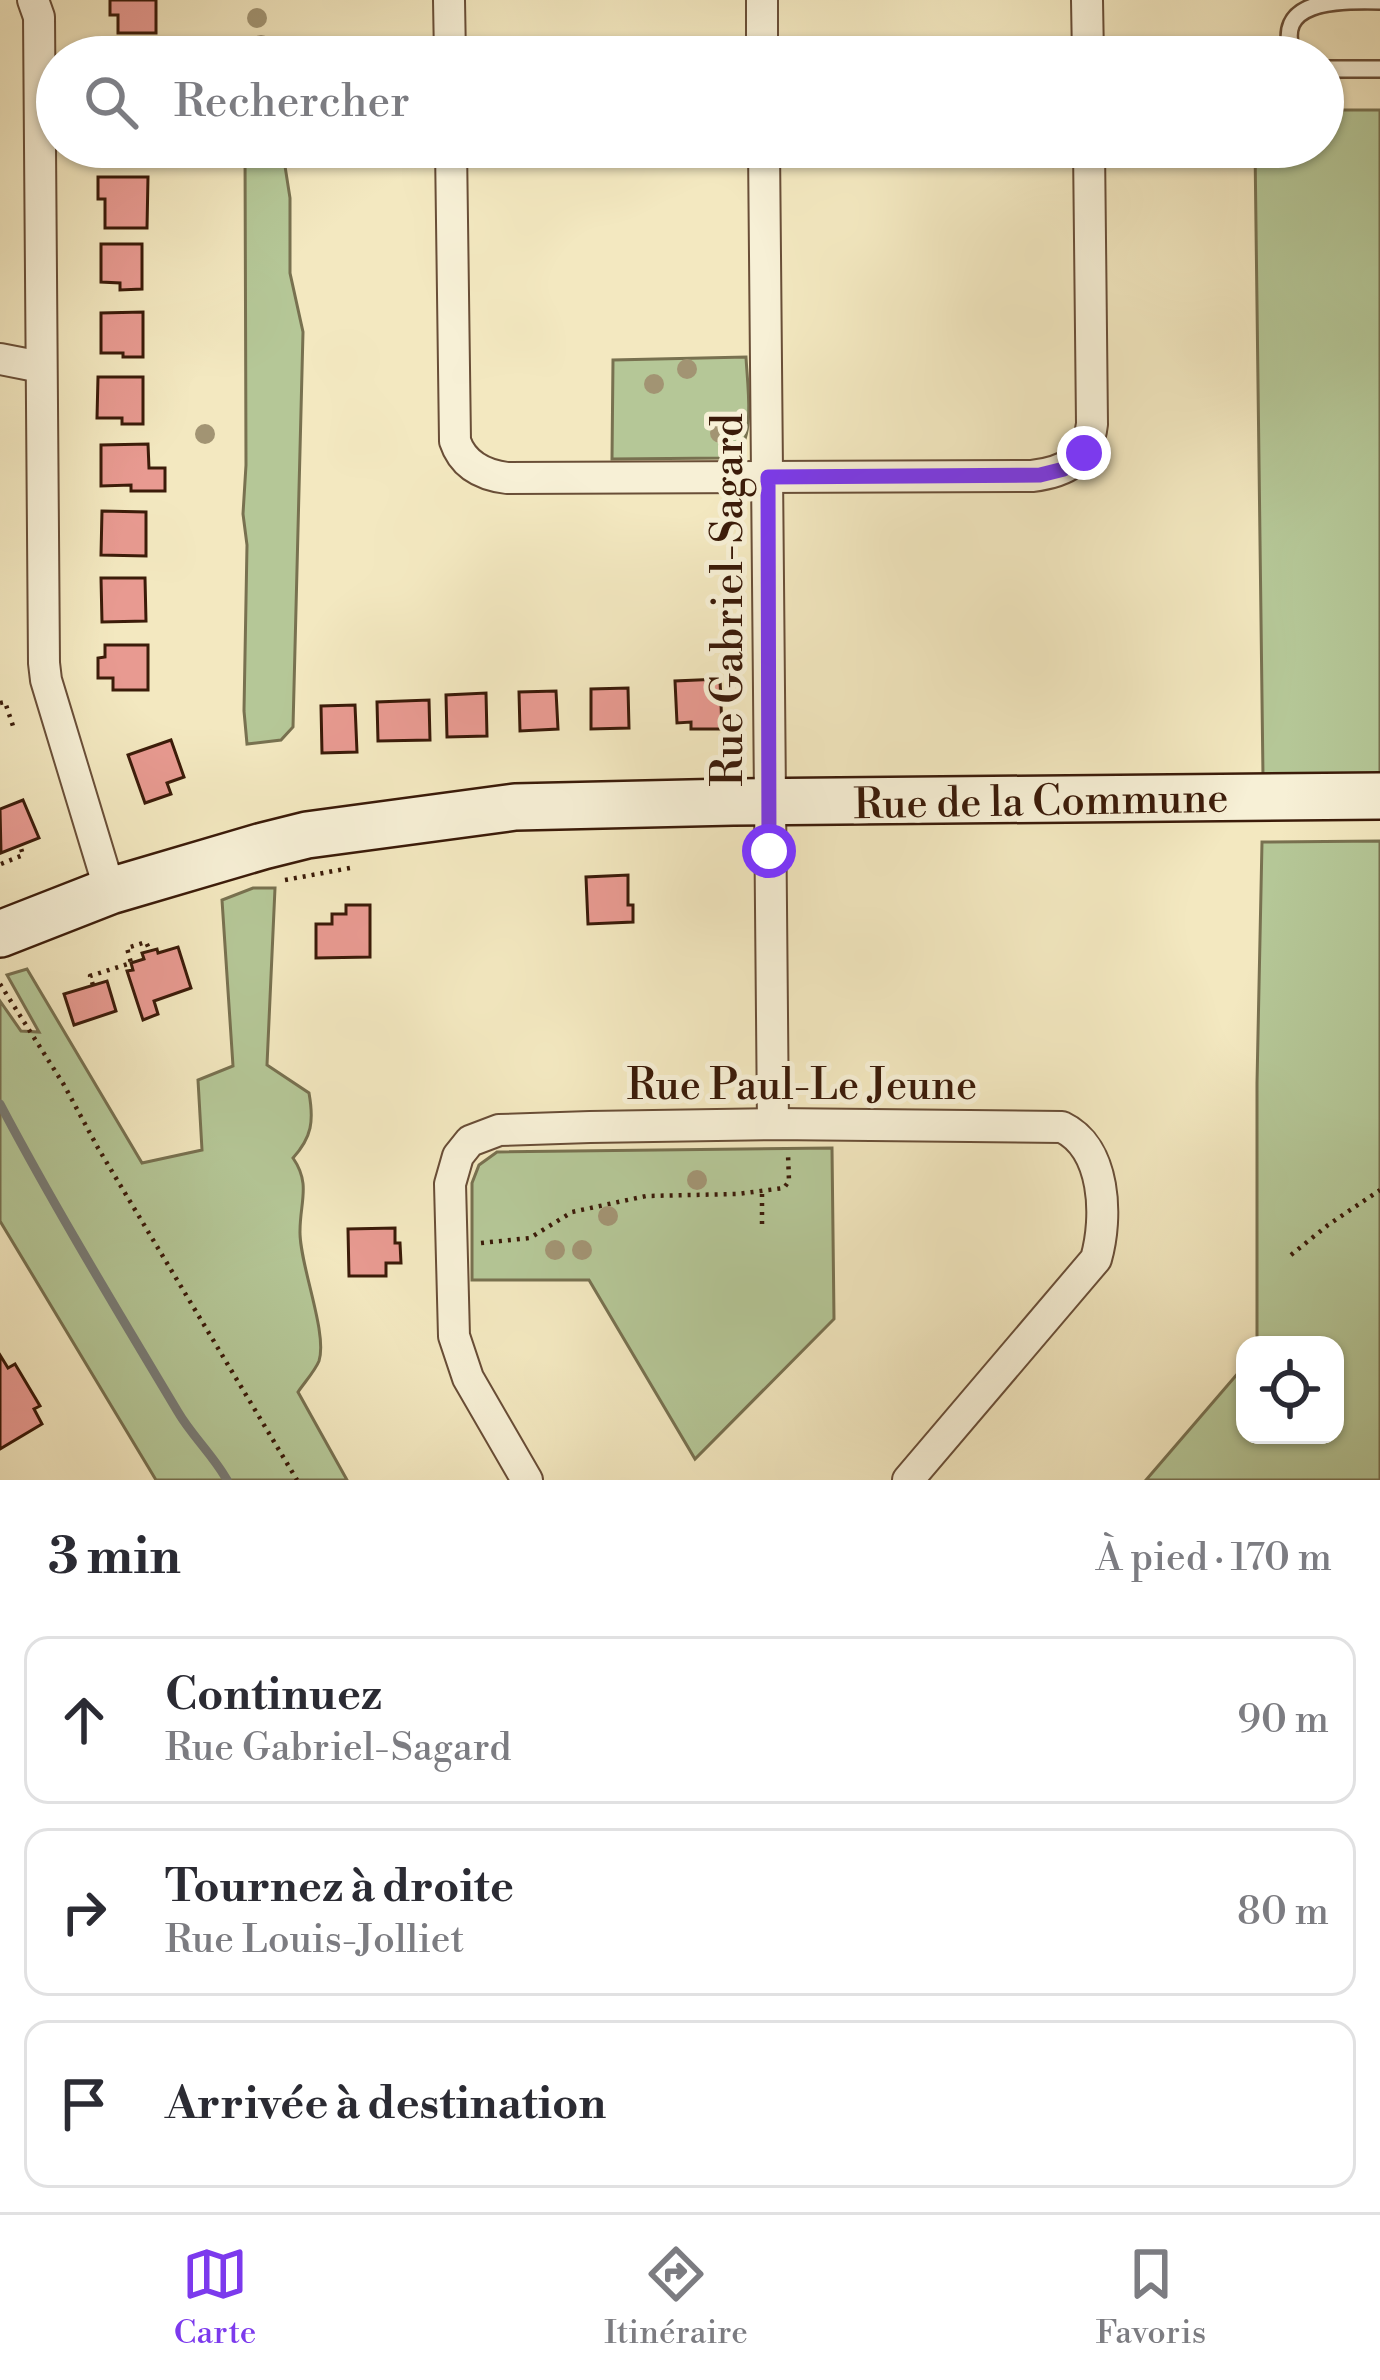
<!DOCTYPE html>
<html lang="fr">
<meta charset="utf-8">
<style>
:root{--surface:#fff;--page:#f2f2f3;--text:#2b2b33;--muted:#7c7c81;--line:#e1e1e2;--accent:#7c3aed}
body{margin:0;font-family:"Libre Bodoni",serif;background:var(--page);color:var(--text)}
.controls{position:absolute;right:36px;bottom:36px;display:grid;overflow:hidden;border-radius:24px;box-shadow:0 3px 9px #0004}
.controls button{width:108px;height:108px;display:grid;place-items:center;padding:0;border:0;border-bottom:3px solid var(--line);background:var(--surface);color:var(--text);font:60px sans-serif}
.stop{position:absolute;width:36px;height:36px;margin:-27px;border:9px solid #7c3aed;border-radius:50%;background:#fff}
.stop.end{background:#7c3aed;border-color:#fff;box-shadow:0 3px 12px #0008}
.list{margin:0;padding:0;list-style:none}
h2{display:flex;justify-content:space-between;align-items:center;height:156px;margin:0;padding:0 48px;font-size:51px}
h2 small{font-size:39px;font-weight:400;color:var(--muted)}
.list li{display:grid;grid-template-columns:78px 1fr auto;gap:36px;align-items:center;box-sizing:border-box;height:168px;margin:0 24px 24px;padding:0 24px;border:3px solid var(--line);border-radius:24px}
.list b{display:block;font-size:45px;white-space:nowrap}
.list p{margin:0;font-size:39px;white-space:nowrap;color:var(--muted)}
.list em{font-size:39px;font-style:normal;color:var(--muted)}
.icon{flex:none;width:66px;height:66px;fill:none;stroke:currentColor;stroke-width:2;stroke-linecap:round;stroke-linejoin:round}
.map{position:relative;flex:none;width:1380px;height:1480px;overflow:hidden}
.search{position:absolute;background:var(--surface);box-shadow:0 3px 9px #0004;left:36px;right:36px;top:36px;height:132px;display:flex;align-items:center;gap:30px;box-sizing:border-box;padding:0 42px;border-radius:66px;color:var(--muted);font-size:45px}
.sheet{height:732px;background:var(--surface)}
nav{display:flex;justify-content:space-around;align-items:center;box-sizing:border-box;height:168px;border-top:3px solid var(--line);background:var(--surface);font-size:33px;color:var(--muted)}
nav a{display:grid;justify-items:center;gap:6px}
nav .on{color:var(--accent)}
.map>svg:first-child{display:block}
.green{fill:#b5c797;stroke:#787150;stroke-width:3}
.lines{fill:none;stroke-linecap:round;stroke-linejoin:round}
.stream{stroke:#797c76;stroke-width:9}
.building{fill:#e89a91;stroke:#3b1b09;stroke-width:3}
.lane-casing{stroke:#694e37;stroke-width:20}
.street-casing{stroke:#694e37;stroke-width:34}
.secondary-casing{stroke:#3b1b09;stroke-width:50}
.path{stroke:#3b1b09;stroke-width:4.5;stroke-dasharray:3 6;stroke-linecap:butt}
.lane{stroke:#f7f0d6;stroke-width:15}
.street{stroke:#f7f0d6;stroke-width:30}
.secondary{stroke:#f7f0d6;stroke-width:45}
.tree{fill:#a29473}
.route{stroke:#7c3aed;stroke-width:15}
.labels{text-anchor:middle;stroke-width:10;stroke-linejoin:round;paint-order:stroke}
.street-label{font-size:42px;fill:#3b1b09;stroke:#f7f0d6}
</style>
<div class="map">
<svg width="1380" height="1480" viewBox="0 0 1380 1480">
<rect width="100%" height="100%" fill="#f3e8c0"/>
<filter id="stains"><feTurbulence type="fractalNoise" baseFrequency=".00167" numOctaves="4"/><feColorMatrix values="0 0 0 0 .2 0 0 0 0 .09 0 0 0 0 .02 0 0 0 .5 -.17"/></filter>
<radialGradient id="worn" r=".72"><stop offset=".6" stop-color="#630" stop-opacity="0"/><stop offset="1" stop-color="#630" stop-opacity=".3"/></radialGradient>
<g class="green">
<polygon points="1323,87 1326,110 1380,110 1380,776 1263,777 1255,147 1323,147"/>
<polygon points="245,147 282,147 290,198 290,273 303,332 293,727 281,740 247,744 244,711 247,545 243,514 246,465"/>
<path d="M746 357C747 379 754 429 741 447 737 452 730 455 725 458L612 459 613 360Z"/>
<polygon points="1380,841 1380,1480 1146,1480 1245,1365 1245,1435 1335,1435 1335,1345 1257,1345 1257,1083 1262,842"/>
<path d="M253 888H275L267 1065 309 1093C314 1121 312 1137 293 1158 311 1184 300 1202 300 1231 299 1263 328 1333 319 1361 315 1371 304 1383 298 1392L347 1480H156L0 1221V1001L21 1031 39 1032 7 975 27 969 142 1163 202 1150 198 1080 233 1066 222 900Z"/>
<polygon points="832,1148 834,1319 695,1459 589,1280 472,1280 472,1183 479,1165 497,1152"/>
</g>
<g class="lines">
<path class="stream" d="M0 1104C55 1208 117 1310 178 1412 192 1436 213 1455 227 1480"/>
</g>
<g class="building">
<polygon points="110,0 156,0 156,33 118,33 118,15 110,15"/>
<polygon points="99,45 143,46 143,57 99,57"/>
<polygon points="99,147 140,147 140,161 120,161 120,152 99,153"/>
<polygon points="98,177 148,177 147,228 105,228 105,199 98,199"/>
<polygon points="101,244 142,244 142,289 120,290 120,283 101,282"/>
<polygon points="143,312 143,357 123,357 123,353 101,353 101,313"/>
<polygon points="98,377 143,377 143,424 122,424 122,418 97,418"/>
<polygon points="148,444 149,468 165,468 165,491 131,491 131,485 101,486 101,445"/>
<polygon points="102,511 146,512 146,556 101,555"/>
<polygon points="101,578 145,578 146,621 102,622"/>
<polygon points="105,645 148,645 148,690 113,690 113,678 98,678 98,658 105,657"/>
<polygon points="720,679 722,729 691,729 691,722 677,723 675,681"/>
<polygon points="628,688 629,728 591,729 591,689"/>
<polygon points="556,691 558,729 520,731 519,692"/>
<polygon points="486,693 487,736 447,737 446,695"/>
<polygon points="429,700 430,740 378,741 377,702"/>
<polygon points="355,705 357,752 322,753 321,706"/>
<polygon points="171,740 184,777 167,783 171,794 145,803 128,755"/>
<polygon points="23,800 39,838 1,853 0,809"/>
<polygon points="628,875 628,905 633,905 633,922 588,924 586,877"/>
<polygon points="346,905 370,905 370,957 316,958 316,924 332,924 332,914 346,914"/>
<polygon points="178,947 191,988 154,1001 158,1014 143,1020 127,971 133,970 131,963 144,959 142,953 157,949 158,953"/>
<polygon points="107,981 116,1011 74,1025 64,994"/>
<polygon points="395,1228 395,1243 400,1243 401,1263 386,1263 386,1276 349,1276 348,1229"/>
<polygon points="0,1355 8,1368 15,1364 40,1406 34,1409 42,1424 0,1449"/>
</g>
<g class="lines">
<g class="lane-casing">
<g id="lane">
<path d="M1294 57C1271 0 1336 0 1380 1"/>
<polyline points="1323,69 1380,69"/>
</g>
</g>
<g class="street-casing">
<g id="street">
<polyline points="33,0 39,17 44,663 46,680 110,891"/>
<polyline points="449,0 450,57"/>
<polyline points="762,0 762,57"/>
<polyline points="1087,0 1088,57"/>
<path d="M451 147 455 441C463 465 483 475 507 478L1032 476C1066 472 1088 460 1092 424L1089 147"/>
<polyline points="764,147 773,1124"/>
<polyline points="0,359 41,367"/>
<path d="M527 1480 468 1378 454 1336 450 1184 458 1156 470 1141 499 1130 590 1127 773 1124 1062 1127C1106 1148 1108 1217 1096 1259L908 1480"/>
</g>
</g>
<g class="secondary-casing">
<polyline id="secondary" points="0,934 110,891 263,846 307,835 515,807 733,802 1380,796"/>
</g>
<g class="path">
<polyline points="0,703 5,702 14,729"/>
<polyline points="1,864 23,855 20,845"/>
<polyline points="285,880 350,868"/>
<polyline points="0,984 64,1085 98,1148 297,1480"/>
<polyline points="93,985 90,976 131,963 127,948 146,942 150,951"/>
<polyline points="762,1194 762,1224"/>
<polyline points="481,1243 530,1238 572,1212 646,1196 737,1194 784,1188 789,1181 788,1154"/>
<polyline points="1291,1255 1328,1225 1380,1190"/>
</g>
<use href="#lane" class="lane"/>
<use href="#street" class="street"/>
<use href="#secondary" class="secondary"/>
</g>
<g class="tree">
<circle cx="257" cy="18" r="10"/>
<circle cx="261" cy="45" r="10"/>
<circle cx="687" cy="369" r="10"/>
<circle cx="654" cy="384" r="10"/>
<circle cx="720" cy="433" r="10"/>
<circle cx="205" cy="434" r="10"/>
<circle cx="697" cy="1180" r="10"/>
<circle cx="608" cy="1216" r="10"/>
<circle cx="555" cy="1250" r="10"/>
<circle cx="582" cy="1250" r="10"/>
</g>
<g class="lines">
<polyline class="route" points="769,851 768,477 1040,475 1064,469 1084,453"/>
</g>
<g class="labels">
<g class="street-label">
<text transform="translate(727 600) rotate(-90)" y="15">Rue Gabriel-Sagard</text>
<text transform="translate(1041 800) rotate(-1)" y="15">Rue de la Commune</text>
<text x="802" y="1099">Rue Paul-Le Jeune</text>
</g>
</g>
<rect width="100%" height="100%" filter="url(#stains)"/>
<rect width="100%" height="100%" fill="url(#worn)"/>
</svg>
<div class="controls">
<button><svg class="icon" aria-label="locate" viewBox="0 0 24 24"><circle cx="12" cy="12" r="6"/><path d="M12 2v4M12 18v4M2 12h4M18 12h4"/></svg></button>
</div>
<div class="stop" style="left:769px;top:851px"></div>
<div class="stop end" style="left:1084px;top:453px"></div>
<div class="search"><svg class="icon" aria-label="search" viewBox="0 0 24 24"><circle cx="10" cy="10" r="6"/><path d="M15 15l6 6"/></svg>Rechercher</div>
</div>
<section class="sheet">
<h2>3 min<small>À pied · 170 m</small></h2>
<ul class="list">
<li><svg class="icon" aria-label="ahead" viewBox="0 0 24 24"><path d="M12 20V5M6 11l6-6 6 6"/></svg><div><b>Continuez</b><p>Rue Gabriel-Sagard</p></div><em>90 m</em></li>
<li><svg class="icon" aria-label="right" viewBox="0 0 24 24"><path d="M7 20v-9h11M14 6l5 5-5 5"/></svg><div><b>Tournez à droite</b><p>Rue Louis-Jolliet</p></div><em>80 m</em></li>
<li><svg class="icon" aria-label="arrive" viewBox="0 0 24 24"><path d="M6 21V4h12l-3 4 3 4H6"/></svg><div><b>Arrivée à destination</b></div></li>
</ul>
</section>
<nav>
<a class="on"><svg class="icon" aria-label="map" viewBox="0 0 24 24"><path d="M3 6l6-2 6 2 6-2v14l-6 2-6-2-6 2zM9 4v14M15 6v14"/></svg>Carte</a>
<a><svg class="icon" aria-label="directions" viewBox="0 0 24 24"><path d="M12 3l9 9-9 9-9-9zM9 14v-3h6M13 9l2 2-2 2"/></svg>Itinéraire</a>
<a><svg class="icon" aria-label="saved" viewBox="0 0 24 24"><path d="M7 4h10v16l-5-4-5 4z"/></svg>Favoris</a>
</nav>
